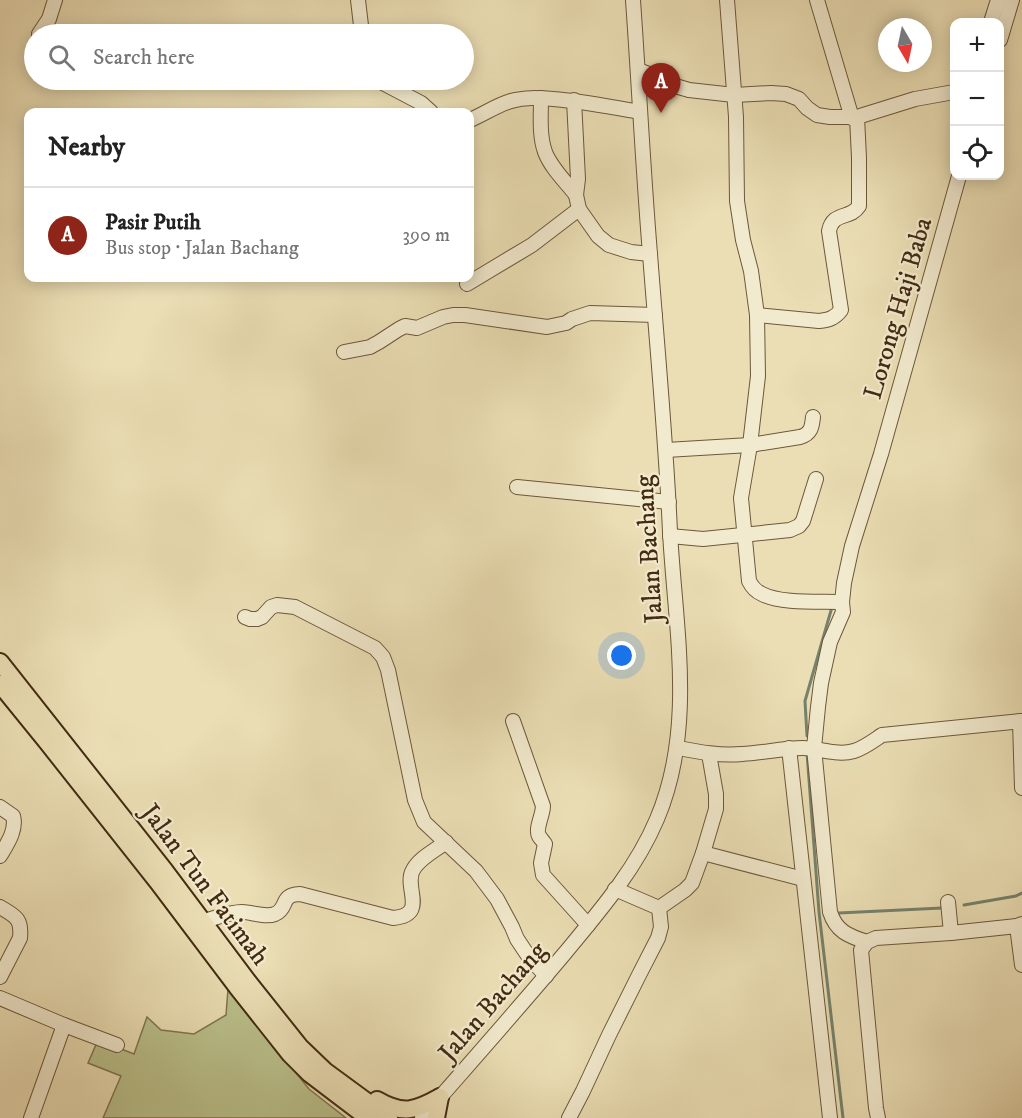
<!DOCTYPE html>
<meta charset="utf-8">
<style>
:root{--surface:#fff;--page:#f6f6f6;--text:#222;--muted:#767676;--line:#e0e0e0;--accent:#8f2418}
body{margin:0;font-family:"IM FELL DW Pica",serif;background:var(--page);color:var(--text)}
.controls{position:absolute;right:18px;top:18px;display:grid;overflow:hidden;border-radius:12px;box-shadow:0 3px 15px #0003}
.controls button{width:54px;height:54px;display:grid;place-items:center;padding:0;border:0;border-bottom:2px solid var(--line);background:var(--surface);color:var(--text);font:30px sans-serif}
.compass{position:absolute;left:878px;top:18px;width:54px;height:54px;border-radius:50%;background:var(--surface);box-shadow:0 3px 15px #0003;rotate:171deg}
.you{position:absolute;left:622px;top:656px;width:21px;height:21px;margin:-15px;border:4px solid #fff;border-radius:50%;background:#1a73e8;box-shadow:0 0 0 9px #1a73e833}
.badge{display:grid;place-items:center;width:39px;height:39px;border-radius:50%;background:var(--accent);color:#fff;font-size:20px;font-weight:700}
.pin{position:absolute;translate:-50% -50px;filter:drop-shadow(0 2px 3px #0008)}
.pin::after{content:'';position:absolute;top:32px;width:21px;height:18px;background:inherit;clip-path:polygon(0 0,100% 0,50% 100%)}
.list{margin:0;padding:0;list-style:none}
h2{display:flex;justify-content:space-between;align-items:center;height:78px;margin:0;padding:0 24px;font-size:26px}
h2 small{font-size:20px;font-weight:400;color:var(--muted)}
.list li{display:grid;grid-template-columns:39px 1fr auto;gap:18px;align-items:center;box-sizing:border-box;height:96px;padding:0 24px;border-top:2px solid var(--line)}
.list b{display:block;font-size:22px;white-space:nowrap}
.list p{margin:0;font-size:20px;white-space:nowrap;color:var(--muted)}
.list em{font-size:20px;font-style:normal;color:var(--muted)}
.icon{flex:none;width:33px;height:33px;fill:none;stroke:currentColor;stroke-width:2;stroke-linecap:round;stroke-linejoin:round}
.map{position:relative;flex:none;width:1022px;height:1118px;overflow:hidden}
.search{position:absolute;background:var(--surface);box-shadow:0 3px 15px #0003;left:24px;top:24px;width:450px;height:66px;display:flex;align-items:center;gap:15px;box-sizing:border-box;padding:0 21px;border-radius:33px;color:var(--muted);font-size:22px}
.panel{position:absolute;background:var(--surface);box-shadow:0 3px 15px #0003;left:24px;top:108px;width:450px;height:174px;border-radius:12px}
.map>svg:first-child{display:block}
.green{fill:#bac08b;stroke:#7e764e;stroke-width:1.5}
.lines{fill:none;stroke-linecap:round;stroke-linejoin:round}
.stream{stroke:#76826d;stroke-width:3}
.minor-casing{stroke:#6c583a;stroke-width:16}
.major-casing{stroke:#422b12;stroke-width:20}
.minor{stroke:#f2eace;stroke-width:14}
.major{stroke:#ebdeb4;stroke-width:16}
.labels{text-anchor:middle;stroke-width:4.5;stroke-linejoin:round;paint-order:stroke}
.street-label{font-size:26px;fill:#422b12;stroke:#f2eace}
</style>
<div class="map">
<svg width="1022" height="1118" viewBox="0 0 1022 1118">
<rect width="100%" height="100%" fill="#ebdeb4"/>
<filter id="stains"><feTurbulence type="fractalNoise" baseFrequency=".00333" numOctaves="4"/><feColorMatrix values="0 0 0 0 .2 0 0 0 0 .09 0 0 0 0 .02 0 0 0 .5 -.17"/></filter>
<radialGradient id="worn" r=".72"><stop offset=".6" stop-color="#630" stop-opacity="0"/><stop offset="1" stop-color="#630" stop-opacity=".3"/></radialGradient>
<polygon class="green" points="228,989 309,1089 346,1118 103,1118 121,1076 88,1063 98,1040 134,1054 147,1017 161,1030 194,1034 226,1015"/>
<g class="lines">
<g class="stream">
<polyline points="807,736 805,701 832,607"/>
<polyline points="807,753 819,912 843,1118"/>
<polyline points="964,905 1016,896 1022,893"/>
<polyline points="839,913 942,908"/>
</g>
<g class="minor-casing">
<g id="minor">
<polyline points="358,0 362,34"/>
<path d="M727 0 736 117 737 201 743 240 751 271 757 315 758 376 750 445 741 498 749 581C752 587 755 591 762 594 781 604 820 601 842 602"/>
<polyline points="817,0 852,118"/>
<polyline points="991,22 998,0"/>
<polyline points="39,34 49,19 55,0"/>
<polyline points="1000,40 1012,0"/>
<polyline points="638,70 649,74 672,85 689,90 734,95 771,93 786,94 799,99 807,108 817,115 830,117 857,117 915,99 954,92"/>
<polyline points="379,80 381,82 421,103 431,112"/>
<path d="M541 98C541 116 539 135 545 152 551 168 566 182 576 195"/>
<polyline points="574,100 578,179 576,195 579,209 598,236 609,245 631,252 650,254"/>
<path d="M470 120C484 114 497 105 511 101 525 97 539 98 553 99 582 101 610 107 640 112"/>
<polyline points="467,284 532,245 579,209"/>
<path d="M757 315 819 321C829 320 835 318 841 310L829 231C833 211 850 220 859 206V158L857 117"/>
<polyline points="344,352 370,347 379,342 399,329 405,326 417,328 443,317 453,315 465,315 547,327 566,323 572,319 590,313 655,315"/>
<path d="M666 450 750 445 800 437C811 434 812 427 813 417"/>
<polyline points="517,487 669,502"/>
<polyline points="670,536 703,539 790,530 799,526 803,521 816,479"/>
<polyline points="245,617 250,619 257,619 262,617 271,607 277,605 295,607 375,648 383,657 388,670 415,800 424,822 476,871 497,899 512,927 517,939 529,957 546,976"/>
<path d="M513 721 543 806C543 815 535 829 539 836 541 839 543 841 545 844L541 863 543 875 588 925"/>
<polyline points="1020,721 1022,788"/>
<path d="M678 748C699 752 720 756 742 754 763 753 782 748 803 748 820 748 837 756 854 751 864 748 873 741 882 735L1022 721"/>
<polyline points="789,748 830,1118"/>
<path d="M0 807 13 816C17 830 7 844 0 856"/>
<polyline points="703,853 803,879"/>
<polyline points="948,902 951,933"/>
<path d="M0 907C15 916 22 918 20 938L0 977"/>
<polyline points="659,908 685,890 692,883 703,853 716,809 716,794 709,754"/>
<path d="M204 921C216 918 229 912 242 912 252 912 265 918 275 914 289 908 279 895 300 894L393 918C429 915 403 887 413 870 419 858 436 850 446 842"/>
<polyline points="1017,926 1022,965"/>
<path d="M867 942C848 936 836 931 830 912L814 748 818 707 821 683 830 642 843 612 842 602 844 583 852 546 881 454 959 176"/>
<polyline points="0,998 64,1025 117,1045"/>
<polyline points="31,1118 64,1025"/>
<path d="M422 1118C470 1063 518 1009 565 953 599 912 636 869 657 819 696 727 675 627 670 532 666 439 657 346 650 254 643 169 639 85 633 0"/>
<polyline points="569,1118 583,1091 609,1035 639,975 658,938 661,927 659,908 615,889"/>
<polyline points="878,1118 876,1108 861,950 867,942 876,938 951,933 1017,926 1022,924"/>
</g>
</g>
<g class="major-casing">
<g id="major">
<polyline points="0,662 165,871 249,983 300,1047 325,1071 389,1118"/>
<polyline points="0,684 47,742 157,881 237,987 290,1054 310,1074 368,1118"/>
<path d="M377 1100C403 1115 415 1111 440 1097"/>
<polyline points="436,1118 440,1097"/>
</g>
</g>
<use href="#minor" class="minor"/>
<use href="#major" class="major"/>
</g>
<g class="labels">
<g class="street-label">
<text transform="translate(897 308) rotate(-74)" y="9">Lorong Haji Baba</text>
<text transform="translate(648 549) rotate(-94)" y="9">Jalan Bachang</text>
<text transform="translate(206 884) rotate(53)" y="9">Jalan Tun Fatimah</text>
<text transform="translate(492 1001) rotate(-49)" y="9">Jalan Bachang</text>
</g>
</g>
<rect width="100%" height="100%" filter="url(#stains)"/>
<rect width="100%" height="100%" fill="url(#worn)"/>
</svg>
<div class="controls">
<button>+</button>
<button>−</button>
<button><svg class="icon" aria-label="locate" viewBox="0 0 24 24"><circle cx="12" cy="12" r="6"/><path d="M12 2v4M12 18v4M2 12h4M18 12h4"/></svg></button>
</div>
<svg class="compass" viewBox="-18 -18 36 36"><path d="M0-13l5 13h-10z" fill="#e53935"/><path d="M0 13l5-13h-10z" fill="#767676"/></svg>
<div class="you"></div>
<div class="pin badge" style="left:661px;top:113px">A</div>
<div class="search"><svg class="icon" aria-label="search" viewBox="0 0 24 24"><circle cx="10" cy="10" r="6"/><path d="M15 15l6 6"/></svg>Search here</div>
<section class="panel">
<h2>Nearby<small></small></h2>
<ul class="list">
<li><span class="badge">A</span><div><b>Pasir Putih</b><p>Bus stop · Jalan Bachang</p></div><em>390 m</em></li>
</ul>
</section>
</div>
